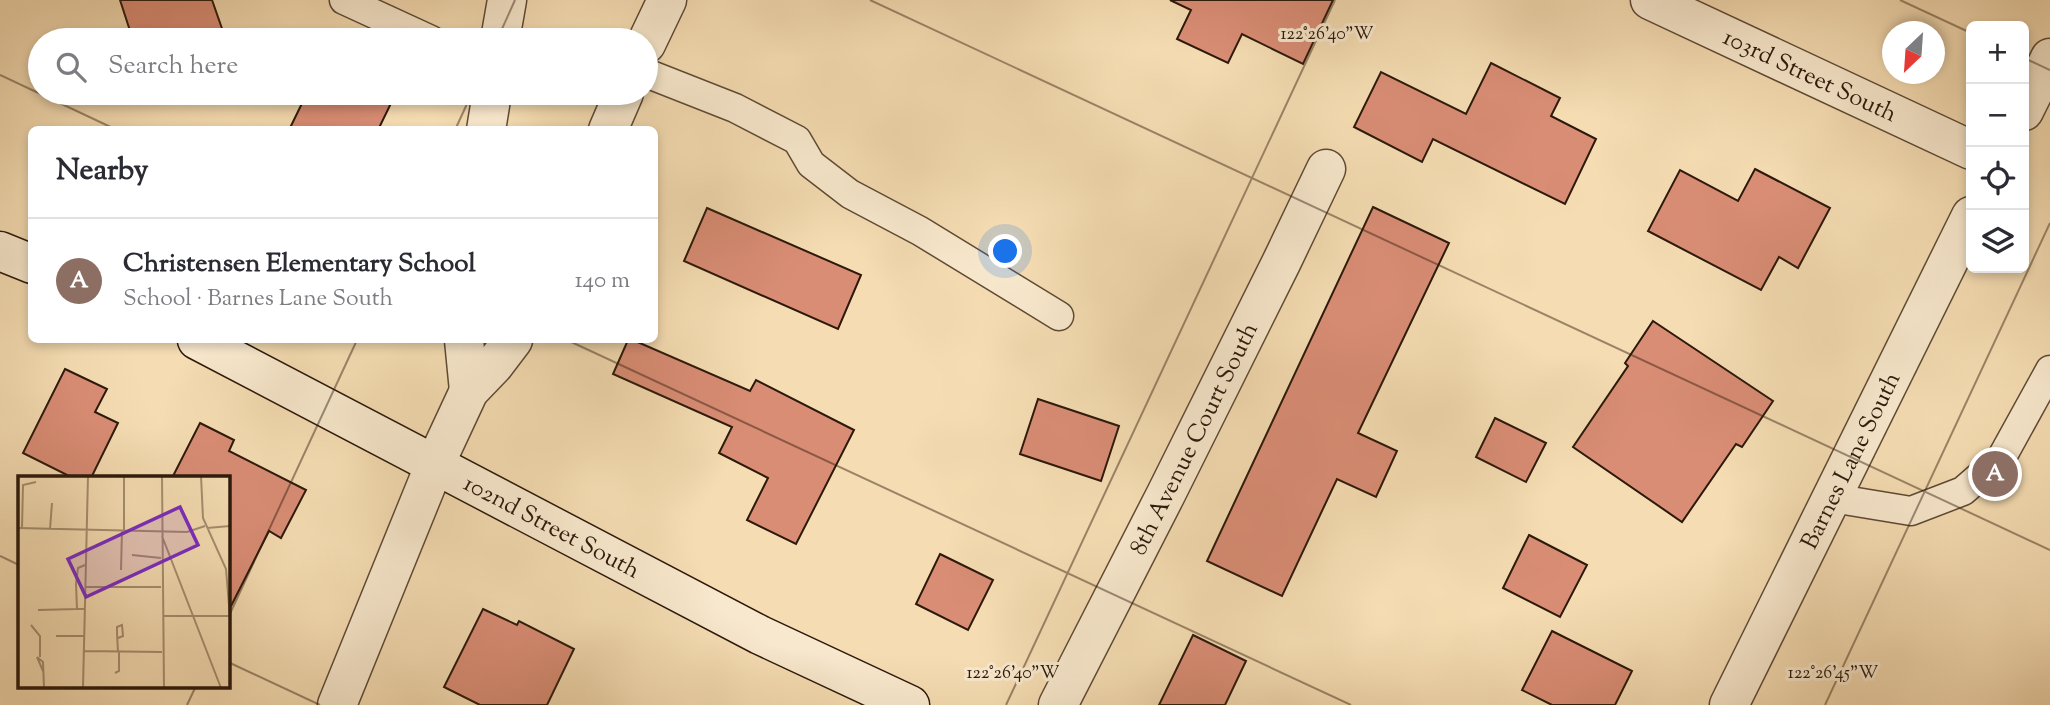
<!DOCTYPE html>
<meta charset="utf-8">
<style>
:root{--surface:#fff;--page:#f7f7f7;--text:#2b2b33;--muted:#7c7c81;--line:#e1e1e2;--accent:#8f2418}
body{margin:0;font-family:"Sorts Mill Goudy",serif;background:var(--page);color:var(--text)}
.controls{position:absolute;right:21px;top:21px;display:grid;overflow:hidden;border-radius:10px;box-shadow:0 4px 10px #0003}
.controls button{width:63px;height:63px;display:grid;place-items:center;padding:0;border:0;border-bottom:2px solid var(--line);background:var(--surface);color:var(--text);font:35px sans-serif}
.compass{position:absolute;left:1882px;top:21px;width:63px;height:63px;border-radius:50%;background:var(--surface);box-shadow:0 4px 10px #0003;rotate:205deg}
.you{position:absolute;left:1006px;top:252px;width:24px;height:24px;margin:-18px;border:5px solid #fff;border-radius:50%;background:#1a73e8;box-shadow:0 0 0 10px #1a73e833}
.badge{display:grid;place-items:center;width:46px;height:46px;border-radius:50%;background:var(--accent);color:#fff;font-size:23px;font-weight:700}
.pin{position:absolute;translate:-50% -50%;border:4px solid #fff;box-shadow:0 2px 7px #0006}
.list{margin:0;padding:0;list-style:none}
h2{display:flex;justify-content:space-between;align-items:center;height:91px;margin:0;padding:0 28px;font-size:30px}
h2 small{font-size:23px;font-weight:400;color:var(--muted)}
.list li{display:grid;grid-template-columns:46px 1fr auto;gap:21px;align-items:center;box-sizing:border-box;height:126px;padding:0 28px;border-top:2px solid var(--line)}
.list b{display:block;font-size:26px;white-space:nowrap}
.list p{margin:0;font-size:23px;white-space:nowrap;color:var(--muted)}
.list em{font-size:23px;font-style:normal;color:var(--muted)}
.icon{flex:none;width:38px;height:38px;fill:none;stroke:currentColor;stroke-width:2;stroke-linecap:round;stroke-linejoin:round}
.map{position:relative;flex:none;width:2050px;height:705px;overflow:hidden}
.search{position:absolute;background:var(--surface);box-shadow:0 4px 10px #0003;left:28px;top:28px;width:630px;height:77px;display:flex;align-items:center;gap:18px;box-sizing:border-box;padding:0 24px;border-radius:38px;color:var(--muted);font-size:26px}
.panel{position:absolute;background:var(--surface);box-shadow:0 4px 10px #0003;left:28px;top:126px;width:630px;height:217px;border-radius:10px}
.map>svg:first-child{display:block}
.building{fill:#d98d75;stroke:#2c190b;stroke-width:2}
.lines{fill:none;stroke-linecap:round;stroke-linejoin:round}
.lane-casing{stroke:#5e4a35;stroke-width:31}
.street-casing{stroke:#5e4a35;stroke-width:41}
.secondary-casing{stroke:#2c190b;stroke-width:41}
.lane{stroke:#f8e8cd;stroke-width:28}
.street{stroke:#f8e8cd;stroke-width:38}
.secondary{stroke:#f8e8cd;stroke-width:38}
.ticks{fill:none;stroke:#2c190b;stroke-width:2;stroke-opacity:0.45}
.labels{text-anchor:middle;stroke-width:6;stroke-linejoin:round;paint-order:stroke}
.street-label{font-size:24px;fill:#2c190b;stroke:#f8e8cd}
.inset-road{fill:none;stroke:#a58e6f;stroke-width:2}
.view{fill:#7b2cbf;fill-opacity:0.15;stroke:#7b2cbf;stroke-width:3.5}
.inset-edge{fill:none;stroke:#2c190b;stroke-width:3.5}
.ticks-label{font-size:18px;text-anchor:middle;fill:#2c190b;stroke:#f8e8cd;stroke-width:6;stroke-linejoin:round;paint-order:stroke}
</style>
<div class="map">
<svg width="2050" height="705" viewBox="0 0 2050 705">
<rect width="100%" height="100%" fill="#f5dcb2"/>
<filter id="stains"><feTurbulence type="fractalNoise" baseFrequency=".00286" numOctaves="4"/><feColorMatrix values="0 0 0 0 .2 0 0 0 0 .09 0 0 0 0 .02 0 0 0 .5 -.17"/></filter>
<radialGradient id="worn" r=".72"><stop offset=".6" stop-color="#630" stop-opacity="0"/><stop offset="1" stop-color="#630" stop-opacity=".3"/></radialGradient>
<g class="building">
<polygon points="120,0 212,0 226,40 133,40"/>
<polygon points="1170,0 1333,0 1303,64 1242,34 1228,63 1177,39 1191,10"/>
<polygon points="1491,63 1560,98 1551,116 1596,139 1565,204 1433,139 1422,162 1354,127 1381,72 1466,114"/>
<polygon points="307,93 396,93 378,130 289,130"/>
<polygon points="1755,169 1830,208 1798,268 1779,257 1761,290 1648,231 1680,170 1738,201"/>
<polygon points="1373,207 1449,243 1358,433 1397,451 1376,497 1337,479 1282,596 1207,561"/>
<polygon points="707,208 861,275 838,329 684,261"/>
<polygon points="1653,321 1773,401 1742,447 1736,444 1682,522 1573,447 1628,366 1625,363"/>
<polygon points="628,340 633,340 750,391 756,380 854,430 796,544 747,520 768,478 719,453 732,427 613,374"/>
<polygon points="65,369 107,389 95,412 118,423 91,478 73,478 23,453"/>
<polygon points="1038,399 1119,426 1101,481 1020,454"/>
<polygon points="1495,418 1546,443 1526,482 1476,457"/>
<polygon points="200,423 234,440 229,451 306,490 281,538 269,531 228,612 228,478 172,478"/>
<polygon points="1529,535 1587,565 1560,617 1503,588"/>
<polygon points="940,554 993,580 968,630 916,604"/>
<polygon points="483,609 517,625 519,621 574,649 547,705 480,705 444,687"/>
<polygon points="1552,631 1632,671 1615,705 1552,705 1522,690"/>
<polygon points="1193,635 1246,661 1225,705 1159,705"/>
</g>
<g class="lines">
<g class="lane-casing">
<g id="lane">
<polyline points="344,0 431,40"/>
<polyline points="646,73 735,108 797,140 811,164 850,194 920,231 1059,316"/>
<polyline points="1832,498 1911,511 1963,491 2002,457 2050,370"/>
</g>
</g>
<g class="street-casing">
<g id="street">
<path id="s1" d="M1650 0 1971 150"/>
<polyline points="500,40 507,0"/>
<polyline points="646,44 667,0"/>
<polyline points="2024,111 2050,58"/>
<polyline points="486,130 492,93"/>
<polyline points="608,130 624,93"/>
<polyline points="464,340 469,391"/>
<polyline points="337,705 435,464 469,391 494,365 513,340"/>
<path id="s2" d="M1058 705 1166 494 1282 261 1326 169"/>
<path id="s3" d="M1729 705 1971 216"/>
</g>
</g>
<g class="secondary-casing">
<g id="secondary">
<polyline points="0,251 32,264"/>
<path id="s4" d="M197 340 760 635 910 705"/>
</g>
</g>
<use href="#lane" class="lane"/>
<use href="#street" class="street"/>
<use href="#secondary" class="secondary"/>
</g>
<path class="ticks" d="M870 0 2050 550M1900 0 1971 33M497 40 515 0M2024 58 2050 70M0 75 117 130M455 130 472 93M567 340 1351 705M0 556 19 565M228 618 357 340M228 662 320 705M187 705 196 686M1006 705 1335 0M1825 705 2050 223"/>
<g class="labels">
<g class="street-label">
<text dy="8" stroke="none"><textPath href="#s1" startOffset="177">103rd Street South</textPath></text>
<text dy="8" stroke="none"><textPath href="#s2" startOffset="299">8th Avenue Court South</textPath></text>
<text dy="8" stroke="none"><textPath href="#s3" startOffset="273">Barnes Lane South</textPath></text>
<text dy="8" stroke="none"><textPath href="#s4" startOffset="401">102nd Street South</textPath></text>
</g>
</g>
<g transform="translate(18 476)">
<rect width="212" height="212" fill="#f5dcb2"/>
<path class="inset-road" d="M106 0V54M144 0 146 212M183 0 185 42 208 93 212 142M0 52 169 56 187 50M4 52 5 9 18 6M189 52 212 50M32 53 34 27M144 60 203 212M114 79 143 82M103 94 104 54M67 111H143M66 133H59L58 108 60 92 67 89M20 134 59 133M145 140H212M13 149 22 160V181M38 160H66M100 162 105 160 104 149 99 151V157L100 176M66 175 144 176M25 195 19 181 25 186 26 212M97 197 101 195V176M65 212 70 0M150 212H177"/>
<path class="view" d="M162 31 180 69 68 121 50 83Z"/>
<rect width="212" height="212" class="inset-edge"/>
</g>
<g class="ticks-label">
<text x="1327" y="39">122°26'40"W</text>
<text x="1013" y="678">122°26'40"W</text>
<text x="1833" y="678">122°26'45"W</text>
</g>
<rect width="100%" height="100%" filter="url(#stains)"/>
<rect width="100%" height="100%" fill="url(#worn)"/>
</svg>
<div class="controls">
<button>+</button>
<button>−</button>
<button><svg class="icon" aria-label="locate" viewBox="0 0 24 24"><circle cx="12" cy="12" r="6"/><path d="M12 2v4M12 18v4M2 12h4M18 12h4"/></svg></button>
<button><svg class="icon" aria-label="layers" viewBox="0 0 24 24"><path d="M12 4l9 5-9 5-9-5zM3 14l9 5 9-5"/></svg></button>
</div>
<svg class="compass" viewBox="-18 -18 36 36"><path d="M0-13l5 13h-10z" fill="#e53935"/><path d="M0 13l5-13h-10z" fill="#7c7c81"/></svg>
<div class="you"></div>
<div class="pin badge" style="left:1995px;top:474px;background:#8d6e63">A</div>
<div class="search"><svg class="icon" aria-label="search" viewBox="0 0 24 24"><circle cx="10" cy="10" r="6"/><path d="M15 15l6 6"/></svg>Search here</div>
<section class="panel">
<h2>Nearby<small></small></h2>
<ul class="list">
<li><span class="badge" style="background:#8d6e63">A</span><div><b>Christensen Elementary School</b><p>School · Barnes Lane South</p></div><em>140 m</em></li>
</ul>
</section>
</div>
